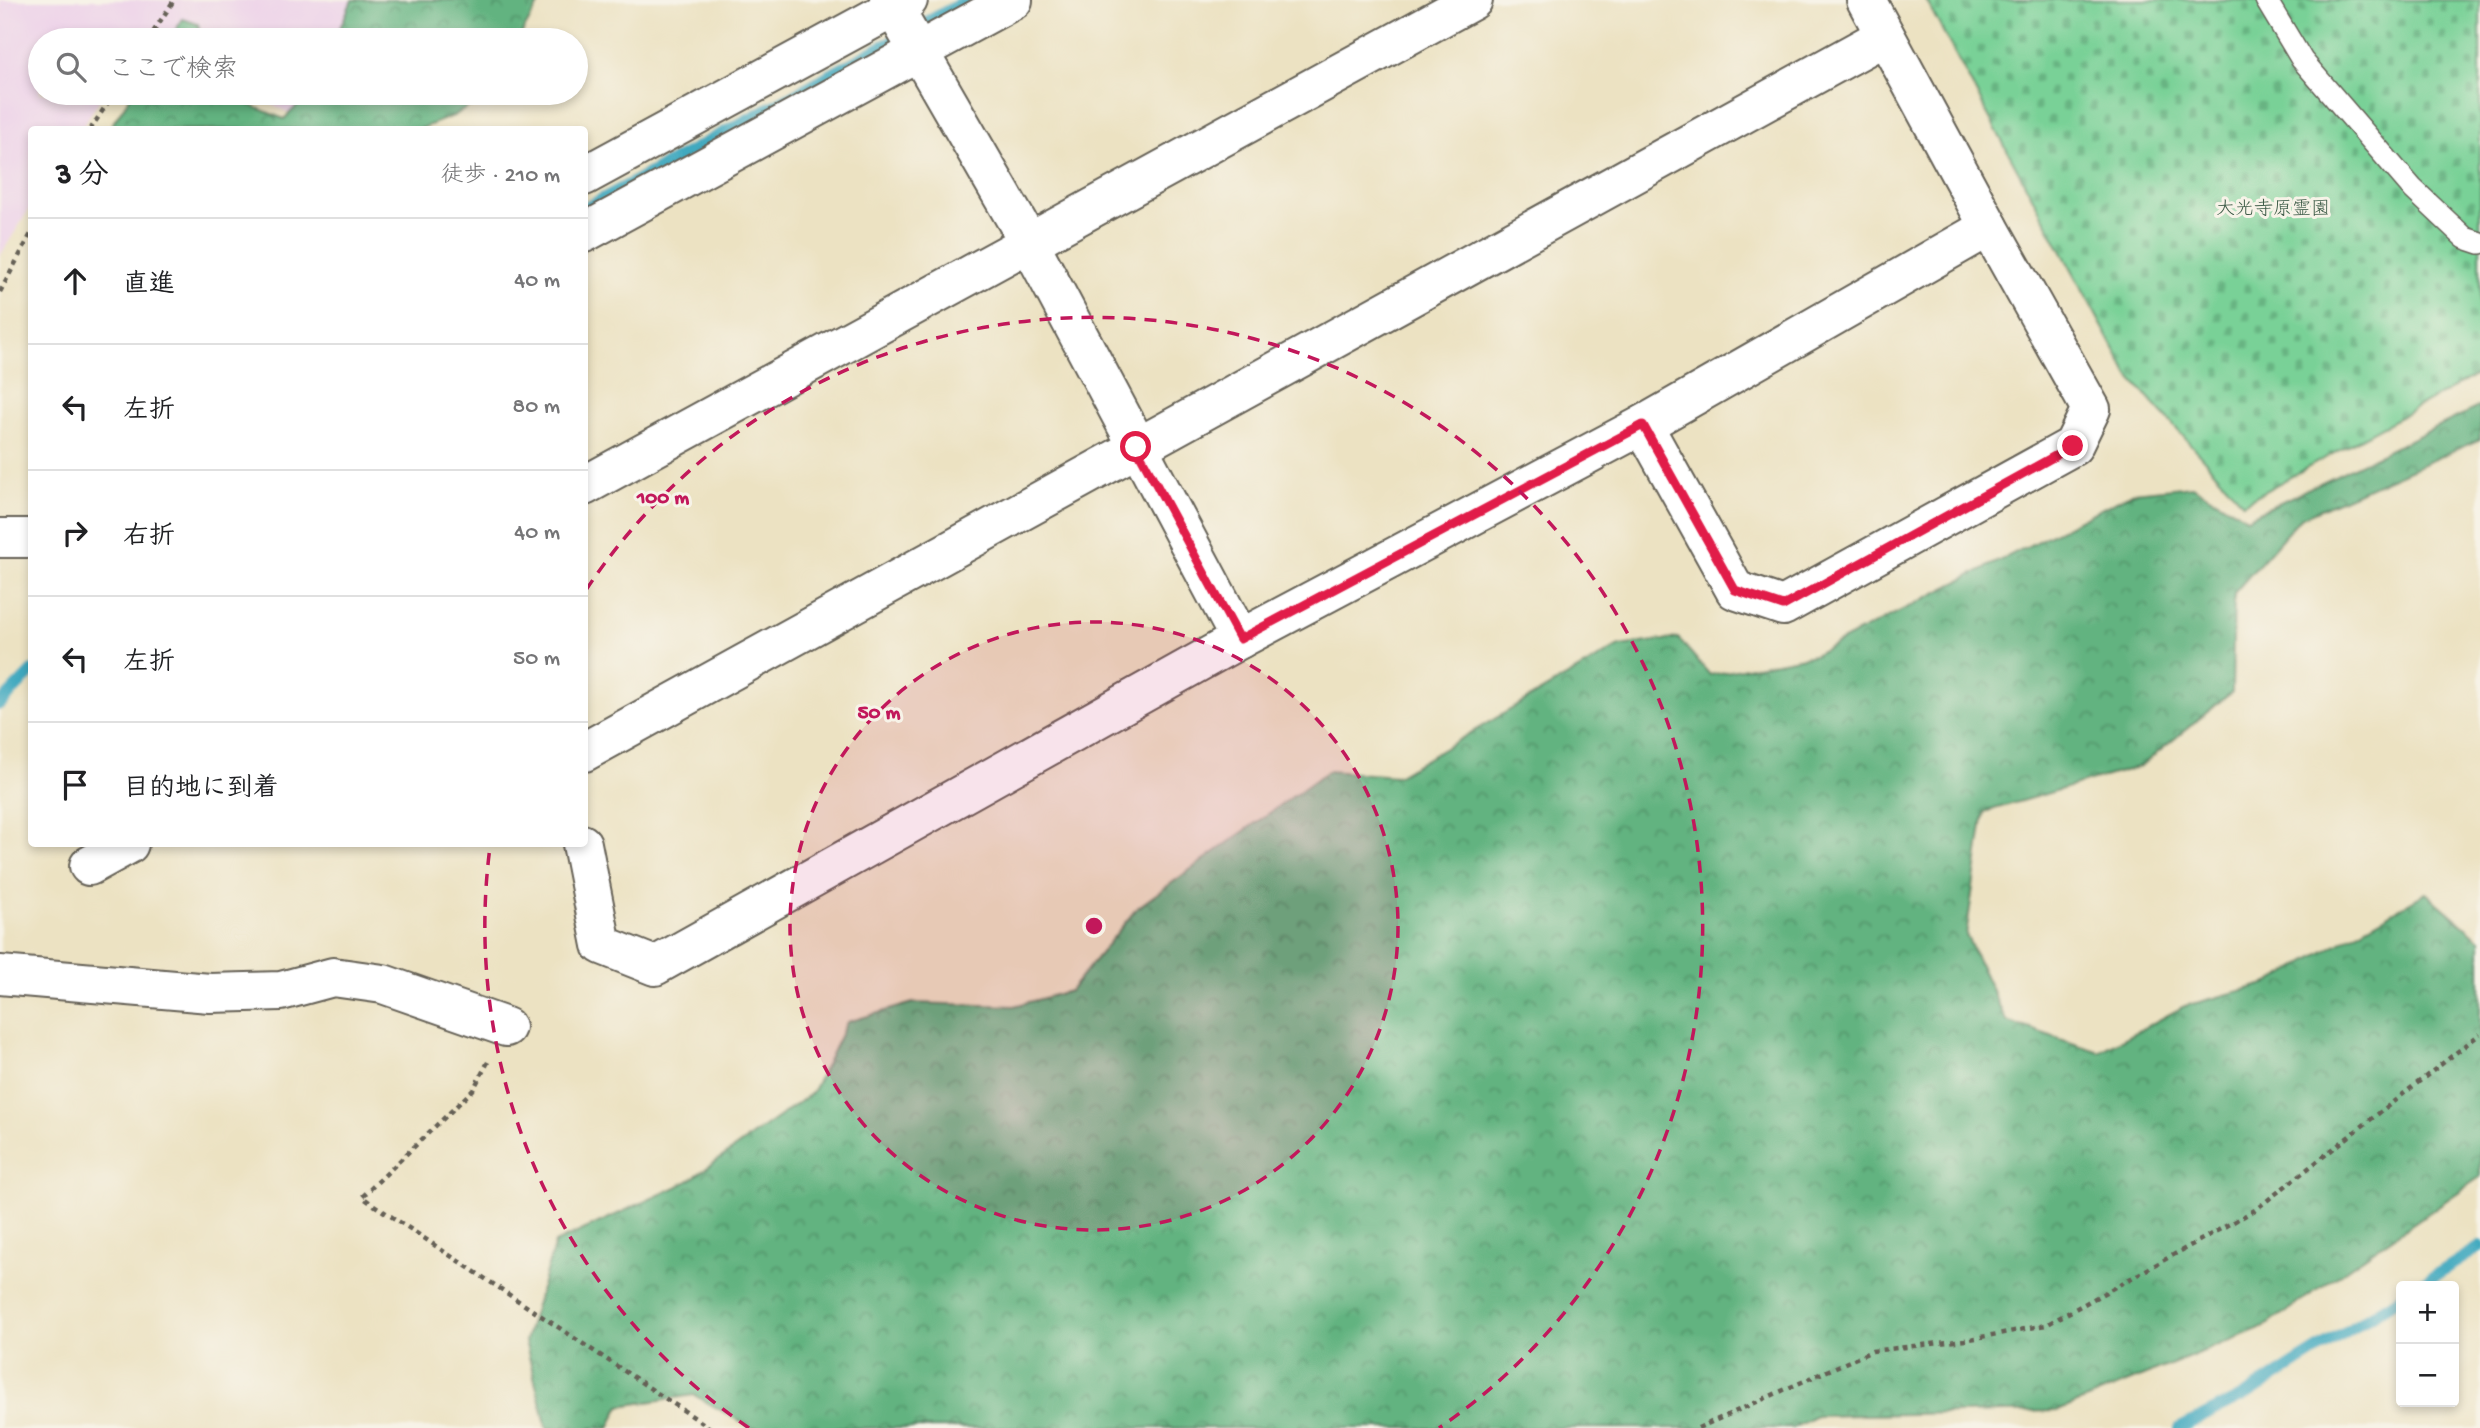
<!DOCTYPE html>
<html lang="ja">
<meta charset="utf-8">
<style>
:root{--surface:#fff;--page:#f2f2f2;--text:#202124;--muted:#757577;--line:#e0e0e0}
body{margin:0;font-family:"Gochi Hand","Klee One",sans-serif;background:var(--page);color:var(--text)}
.controls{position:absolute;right:21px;bottom:21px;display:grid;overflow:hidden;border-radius:7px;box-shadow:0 4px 10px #0003}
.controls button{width:63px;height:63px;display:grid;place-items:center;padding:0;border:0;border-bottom:2px solid var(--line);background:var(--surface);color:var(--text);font:35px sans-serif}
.stop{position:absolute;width:21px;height:21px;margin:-16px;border:5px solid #e11d48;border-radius:50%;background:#fff}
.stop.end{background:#e11d48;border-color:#fff;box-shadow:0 2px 7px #0008}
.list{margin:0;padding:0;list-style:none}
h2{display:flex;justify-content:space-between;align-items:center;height:91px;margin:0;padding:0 28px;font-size:30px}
h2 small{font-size:23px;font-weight:400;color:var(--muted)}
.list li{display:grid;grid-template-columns:46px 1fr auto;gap:21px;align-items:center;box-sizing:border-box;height:126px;padding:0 28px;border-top:2px solid var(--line)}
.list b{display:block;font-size:26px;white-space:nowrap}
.list em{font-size:23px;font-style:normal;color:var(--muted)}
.icon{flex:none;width:38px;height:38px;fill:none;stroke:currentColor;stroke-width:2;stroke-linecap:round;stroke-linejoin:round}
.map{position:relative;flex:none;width:2480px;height:1428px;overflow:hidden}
.search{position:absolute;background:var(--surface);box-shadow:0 4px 10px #0003;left:28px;top:28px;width:560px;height:77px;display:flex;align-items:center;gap:18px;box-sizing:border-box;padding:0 24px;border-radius:38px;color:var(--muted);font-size:26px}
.panel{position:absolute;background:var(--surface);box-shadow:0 4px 10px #0003;left:28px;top:126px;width:560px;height:721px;border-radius:7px}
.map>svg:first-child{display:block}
.built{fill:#edd1e9}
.forest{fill:url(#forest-crowns);stroke:#3f684e;stroke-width:2}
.cemetery{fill:url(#cemetery-stones);stroke:#4a765a;stroke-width:2}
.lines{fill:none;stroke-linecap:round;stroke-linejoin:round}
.stream{stroke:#3fa9bf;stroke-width:12}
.lane-casing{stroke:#656156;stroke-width:24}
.street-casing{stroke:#656156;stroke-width:42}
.path{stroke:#656156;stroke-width:4.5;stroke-dasharray:5 5;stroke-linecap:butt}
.lane{stroke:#fff;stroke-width:21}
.street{stroke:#fff;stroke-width:38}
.route{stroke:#e11d48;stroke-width:9}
.ring{fill:none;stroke:#c2185b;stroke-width:3.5;stroke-dasharray:12 9}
.labels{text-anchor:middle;stroke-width:6;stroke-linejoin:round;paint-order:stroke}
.park-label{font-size:19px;fill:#3d5b47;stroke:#f7f3e8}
.centre{fill:#c2185b;stroke:#f7f3e8;stroke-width:3.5}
.ring-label{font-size:21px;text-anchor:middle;font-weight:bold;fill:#c2185b;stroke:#f7f3e8;stroke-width:6;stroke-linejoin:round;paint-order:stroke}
</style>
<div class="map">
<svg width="2480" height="1428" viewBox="0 0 2480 1428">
<defs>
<pattern id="forest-crowns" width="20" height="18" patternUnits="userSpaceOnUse" patternTransform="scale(1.75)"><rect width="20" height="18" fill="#62b380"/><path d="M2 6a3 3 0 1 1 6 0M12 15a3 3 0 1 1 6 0" fill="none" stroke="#509168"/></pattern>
<pattern id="cemetery-stones" width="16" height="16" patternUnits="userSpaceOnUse" patternTransform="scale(1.75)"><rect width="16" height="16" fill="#79d197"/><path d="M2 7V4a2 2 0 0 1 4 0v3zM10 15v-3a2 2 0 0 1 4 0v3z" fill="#68b382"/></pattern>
</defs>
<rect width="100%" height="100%" fill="#f7f3e8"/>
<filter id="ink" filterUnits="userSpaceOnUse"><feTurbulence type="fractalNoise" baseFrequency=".0143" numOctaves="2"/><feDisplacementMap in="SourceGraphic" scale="14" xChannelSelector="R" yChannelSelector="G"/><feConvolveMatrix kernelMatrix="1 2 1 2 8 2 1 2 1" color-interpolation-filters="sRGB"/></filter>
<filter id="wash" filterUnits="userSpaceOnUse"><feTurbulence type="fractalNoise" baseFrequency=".00686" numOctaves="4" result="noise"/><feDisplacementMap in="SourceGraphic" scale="28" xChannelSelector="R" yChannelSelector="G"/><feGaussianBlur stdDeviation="1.57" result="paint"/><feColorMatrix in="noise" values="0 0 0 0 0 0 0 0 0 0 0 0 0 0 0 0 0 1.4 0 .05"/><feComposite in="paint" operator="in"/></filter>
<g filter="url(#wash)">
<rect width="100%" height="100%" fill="#ece2c2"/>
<g class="built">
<polygon points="0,0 386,0 365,40 40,40 40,93 104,93 81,129 32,130 31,206 0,256"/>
<polygon points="248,93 338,93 320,128"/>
</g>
<g class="forest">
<polygon points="352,0 541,0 522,33 521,40 335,40"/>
<polygon points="183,19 198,24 203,40 169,40"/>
<polygon points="133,93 221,93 284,119 310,93 492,93 453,116 420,129 154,130 111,126"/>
<polygon points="2480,406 2480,439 2300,518 2234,593 2232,692 2141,766 1984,812 1966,935 2006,1021 2099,1052 2185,1006 2269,983 2426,893 2480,939 2480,1177 2265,1326 2058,1411 1816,1416 1793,1428 752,1428 694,1395 620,1406 609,1428 547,1428 525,1341 555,1243 687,1182 812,1093 847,1022 913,1003 1014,1006 1070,991 1137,908 1328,771 1397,776 1619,646 1678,638 1710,675 1814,655 2134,492 2192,486 2247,518"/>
</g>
<polygon class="cemetery" points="1926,0 2480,0 2480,373 2243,503 2129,376"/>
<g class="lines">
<g class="stream">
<polyline points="584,209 967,0"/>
<polyline points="0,704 32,671"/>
<polyline points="2418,1286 2480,1247"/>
<polyline points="2180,1428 2249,1393 2401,1297"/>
</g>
</g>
</g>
<g filter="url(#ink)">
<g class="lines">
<g class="lane-casing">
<polyline id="lane" points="2266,0 2302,60 2413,189 2465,238 2480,243"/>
</g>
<g class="street-casing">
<g id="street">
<polyline points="889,0 1030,244 1240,639"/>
<polyline points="584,176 908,0"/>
<polyline points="584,233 1013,0"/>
<polyline points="1643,425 1735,590 1783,606 2073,446 2091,409 1989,227"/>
<polyline points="584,486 1473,0"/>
<polyline points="0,538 32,538"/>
<polyline points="584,752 1885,36"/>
<polyline points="582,844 602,945 655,966 1240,639 1643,425 1989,227 1866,0"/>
<polyline points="89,866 129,844"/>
<polyline points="0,975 210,993 281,991 333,977 383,984 506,1027"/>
</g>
</g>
<g class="path">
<polyline points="148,40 174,0"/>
<polyline points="90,130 114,93"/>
<polyline points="0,292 32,232"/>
<polyline points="488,1062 473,1090 362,1197 710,1428"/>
<polyline points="1698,1428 1872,1351 1965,1340 2046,1325 2255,1210 2480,1034"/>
</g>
<use href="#lane" class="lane"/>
<use href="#street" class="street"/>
</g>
</g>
<g class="lines" filter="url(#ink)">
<polyline class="route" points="1136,447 1240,639 1643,425 1735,590 1783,606 2073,446"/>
</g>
<circle cx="1094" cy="926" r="304" fill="#c2185b" fill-opacity=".12"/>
<g class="ring">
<circle cx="1094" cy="926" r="304"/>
<path d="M749 1428A609 609 0 0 1 490 847M586 590A609 609 0 1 1 1439 1428"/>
</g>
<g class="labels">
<g class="park-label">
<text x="2273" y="214">大光寺原霊園</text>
</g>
</g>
<circle cx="1094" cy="926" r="10" class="centre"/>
<g class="ring-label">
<text x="663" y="503">100 m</text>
<text x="879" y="718">50 m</text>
</g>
</svg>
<div class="controls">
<button>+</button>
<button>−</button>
</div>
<div class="stop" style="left:1136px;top:447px"></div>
<div class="stop end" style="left:2073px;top:446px"></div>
<div class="search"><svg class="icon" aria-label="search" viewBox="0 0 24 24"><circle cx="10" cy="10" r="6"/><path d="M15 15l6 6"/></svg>ここで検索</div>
<section class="panel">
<h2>3 分<small>徒歩 · 210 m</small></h2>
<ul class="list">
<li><svg class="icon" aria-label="ahead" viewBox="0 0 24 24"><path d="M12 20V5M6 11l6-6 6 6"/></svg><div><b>直進</b></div><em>40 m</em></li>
<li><svg class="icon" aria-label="left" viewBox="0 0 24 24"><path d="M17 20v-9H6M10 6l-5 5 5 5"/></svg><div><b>左折</b></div><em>80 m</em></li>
<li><svg class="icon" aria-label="right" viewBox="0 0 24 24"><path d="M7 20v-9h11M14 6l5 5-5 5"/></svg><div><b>右折</b></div><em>40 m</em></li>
<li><svg class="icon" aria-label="left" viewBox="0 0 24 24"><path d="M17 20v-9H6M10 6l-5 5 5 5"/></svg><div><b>左折</b></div><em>50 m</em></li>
<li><svg class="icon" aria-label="arrive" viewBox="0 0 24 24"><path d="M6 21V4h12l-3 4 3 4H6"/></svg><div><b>目的地に到着</b></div></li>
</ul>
</section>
</div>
